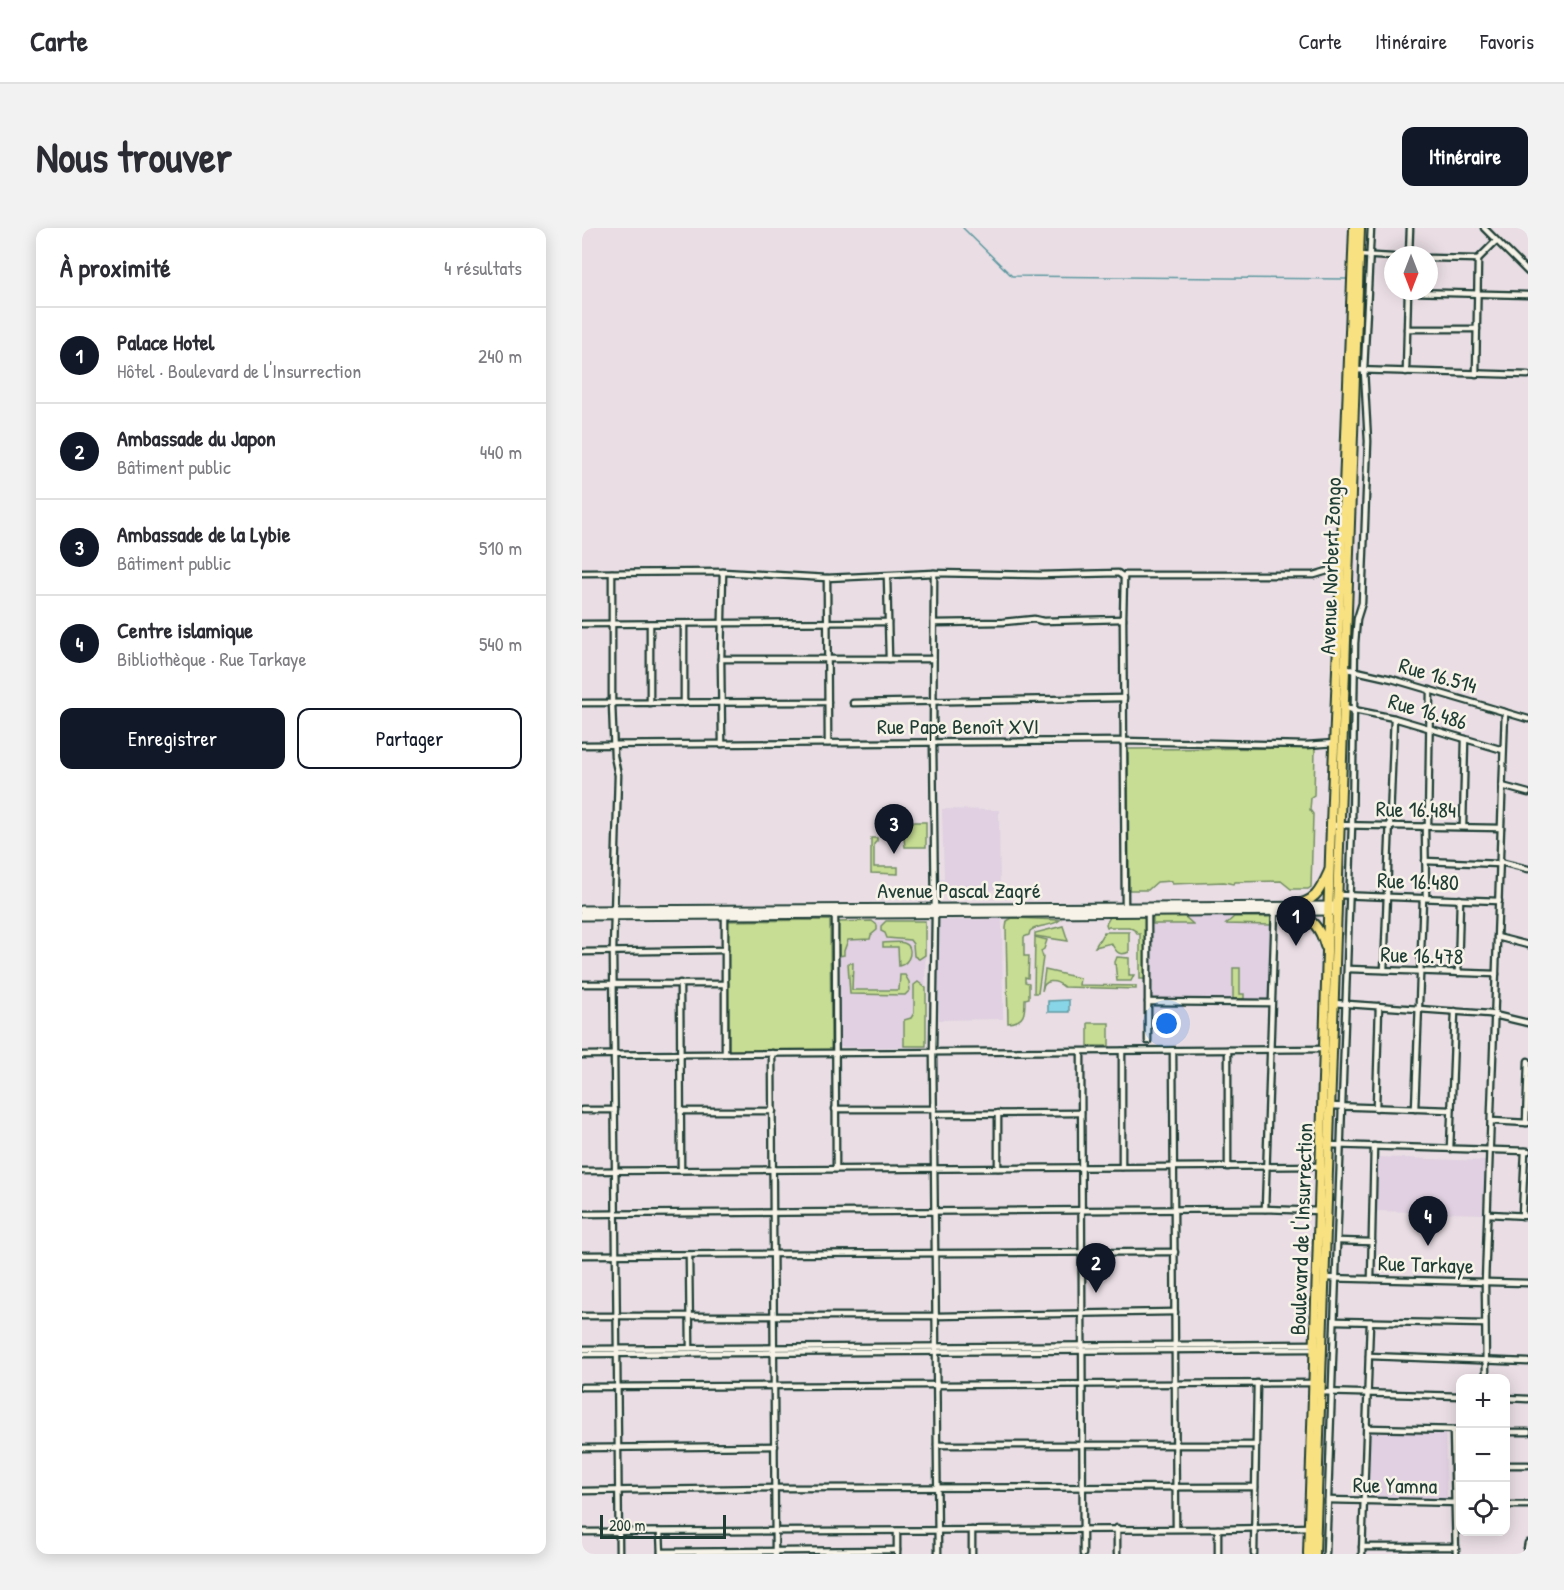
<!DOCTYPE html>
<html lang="fr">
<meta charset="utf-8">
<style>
:root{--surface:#fff;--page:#f2f2f3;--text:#2b2b33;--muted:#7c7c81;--line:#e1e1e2;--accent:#111827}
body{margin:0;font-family:"Patrick Hand",sans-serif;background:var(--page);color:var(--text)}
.controls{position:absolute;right:18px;bottom:18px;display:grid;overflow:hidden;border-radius:12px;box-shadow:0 3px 15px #0003}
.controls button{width:54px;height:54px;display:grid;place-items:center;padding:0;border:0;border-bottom:2px solid var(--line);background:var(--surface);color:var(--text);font:30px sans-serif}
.compass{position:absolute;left:802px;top:18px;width:54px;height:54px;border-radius:50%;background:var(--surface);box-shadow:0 3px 15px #0003;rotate:180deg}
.scale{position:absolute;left:18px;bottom:15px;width:126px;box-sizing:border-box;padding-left:6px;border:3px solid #1f3d34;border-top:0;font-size:16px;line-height:21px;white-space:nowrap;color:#1f3d34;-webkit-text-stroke:4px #f7f3e8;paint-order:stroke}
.you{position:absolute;left:585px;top:796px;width:21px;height:21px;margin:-15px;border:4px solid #fff;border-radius:50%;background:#1a73e8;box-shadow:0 0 0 9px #1a73e833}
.badge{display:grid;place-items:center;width:39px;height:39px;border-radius:50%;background:var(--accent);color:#fff;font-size:20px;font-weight:700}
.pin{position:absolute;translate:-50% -50px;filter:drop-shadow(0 2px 3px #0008)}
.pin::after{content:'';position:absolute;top:32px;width:21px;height:18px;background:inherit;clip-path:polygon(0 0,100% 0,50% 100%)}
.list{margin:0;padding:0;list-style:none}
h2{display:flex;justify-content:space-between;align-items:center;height:78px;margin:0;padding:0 24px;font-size:26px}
h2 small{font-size:20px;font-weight:400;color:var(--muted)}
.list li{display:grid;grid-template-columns:39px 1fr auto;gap:18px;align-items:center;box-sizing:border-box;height:96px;padding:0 24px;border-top:2px solid var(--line)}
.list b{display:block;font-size:22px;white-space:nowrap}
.list p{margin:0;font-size:20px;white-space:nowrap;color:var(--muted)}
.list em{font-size:20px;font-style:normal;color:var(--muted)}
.actions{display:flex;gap:12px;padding:18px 24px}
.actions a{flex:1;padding:14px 0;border:2px solid var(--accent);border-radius:12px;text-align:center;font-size:21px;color:var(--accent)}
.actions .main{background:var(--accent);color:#fff}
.icon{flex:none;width:33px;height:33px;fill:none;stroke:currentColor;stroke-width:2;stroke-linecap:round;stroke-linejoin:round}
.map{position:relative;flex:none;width:946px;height:1326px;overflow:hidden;border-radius:12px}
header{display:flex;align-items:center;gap:36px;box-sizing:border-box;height:84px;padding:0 30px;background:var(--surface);border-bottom:2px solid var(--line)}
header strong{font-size:28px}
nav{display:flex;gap:33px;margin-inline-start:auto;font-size:21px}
.intro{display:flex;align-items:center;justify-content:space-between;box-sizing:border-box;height:144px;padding:0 36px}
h1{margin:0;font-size:42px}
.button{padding:15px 27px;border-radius:12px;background:var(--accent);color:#fff;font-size:21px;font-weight:700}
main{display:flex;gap:36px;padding:0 36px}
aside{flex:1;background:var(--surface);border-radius:12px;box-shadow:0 3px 15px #0003}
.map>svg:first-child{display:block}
.built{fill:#e0d0e1}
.green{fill:#c7dd93;stroke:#738d64;stroke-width:1.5}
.water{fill:#88d5e8;stroke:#5e98a0;stroke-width:1.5}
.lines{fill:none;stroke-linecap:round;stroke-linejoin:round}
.stream{stroke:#5e98a0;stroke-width:1.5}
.minor-casing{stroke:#1f3d34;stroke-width:9}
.secondary-casing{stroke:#1f3d34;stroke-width:11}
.primary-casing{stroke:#1f3d34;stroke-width:12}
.minor{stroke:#f7f3e8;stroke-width:4.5}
.secondary{stroke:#f7f3e8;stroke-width:7}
.primary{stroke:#f8e181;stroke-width:8}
.labels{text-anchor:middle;stroke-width:5;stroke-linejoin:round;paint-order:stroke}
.street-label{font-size:22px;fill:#1f3d34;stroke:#f7f3e8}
</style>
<header>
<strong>Carte</strong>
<nav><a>Carte</a><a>Itinéraire</a><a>Favoris</a></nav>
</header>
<div class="intro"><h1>Nous trouver</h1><a class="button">Itinéraire</a></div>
<main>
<aside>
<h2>À proximité<small>4 résultats</small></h2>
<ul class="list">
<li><span class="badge">1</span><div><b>Palace Hotel</b><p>Hôtel · Boulevard de l'Insurrection</p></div><em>240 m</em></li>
<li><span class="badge">2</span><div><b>Ambassade du Japon</b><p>Bâtiment public</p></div><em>440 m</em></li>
<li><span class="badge">3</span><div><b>Ambassade de la Lybie</b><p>Bâtiment public</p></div><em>510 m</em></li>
<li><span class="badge">4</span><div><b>Centre islamique</b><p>Bibliothèque · Rue Tarkaye</p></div><em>540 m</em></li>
</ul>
<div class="actions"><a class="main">Enregistrer</a><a>Partager</a></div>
</aside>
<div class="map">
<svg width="946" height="1326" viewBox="0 0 946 1326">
<rect width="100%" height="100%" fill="#eadee4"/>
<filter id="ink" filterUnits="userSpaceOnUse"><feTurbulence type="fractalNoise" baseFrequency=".0167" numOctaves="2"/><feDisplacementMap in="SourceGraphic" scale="12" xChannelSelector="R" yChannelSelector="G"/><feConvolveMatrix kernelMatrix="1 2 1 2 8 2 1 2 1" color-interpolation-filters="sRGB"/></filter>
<g filter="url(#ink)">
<g class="built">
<polygon points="360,581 417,582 418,662 358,663 358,651 362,651"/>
<polygon points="578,678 603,689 689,689 687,772 570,770 571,688"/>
<polygon points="420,691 421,791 357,792 355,692"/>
<polygon points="343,693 344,819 258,819 256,694"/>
<polygon points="795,929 903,933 901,986 794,983"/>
<polygon points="788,1204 863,1205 865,1271 786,1270"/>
</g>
<g class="green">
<polygon points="733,520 732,568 729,570 728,582 731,586 729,659 726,661 709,661 699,653 653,654 651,656 642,654 590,656 590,653 575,654 566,662 547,662 546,521"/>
<polygon points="315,594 344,594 344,619 323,619 322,610 315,604"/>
<polygon points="289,610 295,610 295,613 292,616 292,639 316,639 316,646 289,645"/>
<polygon points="578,678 603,689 611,696 571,696 571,688"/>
<polygon points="563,688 565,690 564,751 558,751 558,706 555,706 554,703 547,699 525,699 524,696 528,689"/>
<polygon points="652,689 689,689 689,697 644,696"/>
<path d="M430 690 478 692C470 699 457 696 448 703L447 707 442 709V728H447L446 750 443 749V754L447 755V770L443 771C443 785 443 794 426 795L424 700 425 693Z"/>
<polygon points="248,692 249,822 147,823 146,693"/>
<polygon points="290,693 295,697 295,702 289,707 288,711 266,712 262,723 262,727 256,728 256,694"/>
<polygon points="304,693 343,693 343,727 337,731 332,728 331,716 328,712 305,710 303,705 299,703 299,698"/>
<polygon points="481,698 486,713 453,708 453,705"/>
<path d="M522 704H547V724C536 729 534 723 529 715L513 719Z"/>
<polygon points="453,709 465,712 462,721 459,723 461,729 456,765 452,765"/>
<path d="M301 715C307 715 317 713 322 715 333 719 328 736 317 738L316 719H301Z"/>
<polygon points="535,729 547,730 547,747 552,747 549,753 535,753 533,734"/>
<polygon points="266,735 271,735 270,762 317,762 318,747 323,747 327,754 328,762 323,767 268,766"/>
<polygon points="651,740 658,740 658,766 662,766 662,771 651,771"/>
<path d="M463 742 498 750 497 757 554 758V761L482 759C474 752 462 750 460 763Z"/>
<polygon points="336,754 344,760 344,818 322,818 322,792 329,790 332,785 332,757"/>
<rect x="506" y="795" width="21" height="23"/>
</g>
<polygon class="water" points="487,772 487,784 466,784 466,773"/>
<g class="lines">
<polyline class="stream" points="381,0 430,48 765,51"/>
<g class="minor-casing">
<g id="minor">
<polyline points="902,0 946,44"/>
<polyline points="776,27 811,29"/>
<polyline points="827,27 828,0"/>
<polyline points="847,30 896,31"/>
<polyline points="826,64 946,67"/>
<polyline points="825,101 895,101"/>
<polyline points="772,142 946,147"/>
<polyline points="824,144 826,63"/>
<polyline points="894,146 896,31 914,13"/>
<polyline points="0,345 141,344 245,350 352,345 458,347 536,345 542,349 543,347 732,347 759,339"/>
<polyline points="30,345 30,475 32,528 36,547 31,723 37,1326"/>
<polyline points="352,345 351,515 353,686 351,825 356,1326"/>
<polyline points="305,348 307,431"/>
<polyline points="542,349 541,391 543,679"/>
<polyline points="245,350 246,515"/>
<polyline points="352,395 421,394 452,391 461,393 541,391"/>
<polyline points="0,396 306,394"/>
<polyline points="68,396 68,475"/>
<polyline points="102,396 102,475"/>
<polyline points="139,431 351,431"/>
<polyline points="761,440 810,451 946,491"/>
<polyline points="0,475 246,474"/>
<polyline points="271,475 542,470"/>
<polyline points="762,480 812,490 921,522"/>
<polyline points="140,516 139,431 141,344"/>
<polyline points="0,517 542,513 725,517 753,515"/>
<polyline points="920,558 946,565"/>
<polyline points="749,597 919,600"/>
<polyline points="843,598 844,670"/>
<polyline points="846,598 848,462"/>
<polyline points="881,598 883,511"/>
<polyline points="843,633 918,636"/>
<polyline points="918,634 946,641"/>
<polyline points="755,667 917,673"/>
<polyline points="566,683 566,813"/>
<polyline points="143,685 143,826"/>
<polyline points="253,686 254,941"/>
<polyline points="915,709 946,717"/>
<polyline points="0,724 143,722"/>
<polyline points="766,741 914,746"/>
<polyline points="802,742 812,490"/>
<polyline points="876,745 878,671"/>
<polyline points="98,755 99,942"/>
<polyline points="0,756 143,756"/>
<polyline points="566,774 689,775"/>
<polyline points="751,775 908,786 946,795"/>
<polyline points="646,822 646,939"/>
<polyline points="591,823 594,1300"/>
<polyline points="499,824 501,1326"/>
<polyline points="190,825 193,1326"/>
<polyline points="0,827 744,821"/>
<polyline points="747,878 869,882"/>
<polyline points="794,880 797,778"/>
<polyline points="253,881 352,881"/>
<polyline points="833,881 841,670"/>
<polyline points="0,882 33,882"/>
<polyline points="98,883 191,883"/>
<polyline points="416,885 416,940"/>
<polyline points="353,886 499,885"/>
<polyline points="909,893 946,895"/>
<polyline points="944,895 946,833"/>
<polyline points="746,917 946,923"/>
<polyline points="868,921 873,783"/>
<polyline points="540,939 540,823"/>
<polyline points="0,943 740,938"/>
<polyline points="683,981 693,681"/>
<polyline points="0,986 683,981 737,983"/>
<polyline points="907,986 946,988"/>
<polyline points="940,988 943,923"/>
<polyline points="756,1013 790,1014"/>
<polyline points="0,1027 593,1024"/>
<polyline points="107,1027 108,1120"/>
<polyline points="741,1050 946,1055"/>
<polyline points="789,1051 792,918"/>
<polyline points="0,1088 355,1088 593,1084"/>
<polyline points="753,1093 903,1096"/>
<polyline points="0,1121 734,1116"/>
<polyline points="0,1126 732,1121"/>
<polyline points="787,1128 946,1134"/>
<polyline points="904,1150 903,1055 923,484"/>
<polyline points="0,1159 732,1155"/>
<polyline points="738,1164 879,1168"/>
<polyline points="924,1170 946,1171"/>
<polyline points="785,1200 879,1202"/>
<polyline points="871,1202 874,1326"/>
<polyline points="924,1204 946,1204"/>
<polyline points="355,1217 674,1217"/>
<polyline points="0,1220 193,1218"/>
<polyline points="924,1237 946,1237"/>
<polyline points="0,1263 193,1260 673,1259"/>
<polyline points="746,1272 879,1275"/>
<polyline points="924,1277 946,1277"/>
<polyline points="535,1300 535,1326"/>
<polyline points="390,1302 390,1326"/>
<polyline points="0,1304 636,1301 729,1299"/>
<polyline points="78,1304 79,1326"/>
<polyline points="780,1319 874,1319"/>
<polyline points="79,1324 315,1322"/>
<polyline points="315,1326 315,1303"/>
<polyline points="636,1326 636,1301"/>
<polyline points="672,1326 675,1155"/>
<polyline points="744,1326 770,597 773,415 775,391 780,375 786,213 782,142 789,0"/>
<polyline points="780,1326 788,1094"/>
<polyline points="944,1326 946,1315"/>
</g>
</g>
<g class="secondary-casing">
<g id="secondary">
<polyline points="0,682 754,678"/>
<polyline points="0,688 750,683"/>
</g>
</g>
<g class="primary-casing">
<g id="primary">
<path d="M709 678C734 673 737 665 747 643"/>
<path d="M712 683C730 691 738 699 743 718"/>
<polyline points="726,1326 749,597 772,0"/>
<polyline points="733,1326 778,0"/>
</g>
</g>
<use href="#minor" class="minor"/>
<use href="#secondary" class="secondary"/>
<use href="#primary" class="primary"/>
</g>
</g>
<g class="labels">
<g class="street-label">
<text transform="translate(748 338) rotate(-88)" y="8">Avenue Norbert Zongo</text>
<text transform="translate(856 447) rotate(16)" y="8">Rue 16.514</text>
<text transform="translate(846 483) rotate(16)" y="8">Rue 16.486</text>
<text x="376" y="506">Rue Pape Benoît XVI</text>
<text transform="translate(834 581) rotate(1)" y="8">Rue 16.484</text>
<text transform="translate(836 653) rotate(2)" y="8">Rue 16.480</text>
<text x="377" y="670">Avenue Pascal Zagré</text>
<text transform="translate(840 727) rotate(2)" y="8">Rue 16.478</text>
<text transform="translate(719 1001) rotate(-88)" y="8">Boulevard de l'Insurrection</text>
<text transform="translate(844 1036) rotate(2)" y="8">Rue Tarkaye</text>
<text transform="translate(813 1257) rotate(1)" y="8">Rue Yamna</text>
</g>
</g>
</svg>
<div class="controls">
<button>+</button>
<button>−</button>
<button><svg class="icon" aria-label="locate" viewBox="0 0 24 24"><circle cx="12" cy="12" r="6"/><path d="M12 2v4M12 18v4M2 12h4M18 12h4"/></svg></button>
</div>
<svg class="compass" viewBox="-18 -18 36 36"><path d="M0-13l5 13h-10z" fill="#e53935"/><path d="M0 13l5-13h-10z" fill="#7c7c81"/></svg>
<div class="scale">200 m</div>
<div class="you"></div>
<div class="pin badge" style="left:714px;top:718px">1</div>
<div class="pin badge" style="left:514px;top:1065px">2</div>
<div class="pin badge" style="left:312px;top:626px">3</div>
<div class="pin badge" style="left:846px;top:1018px">4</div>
</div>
</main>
